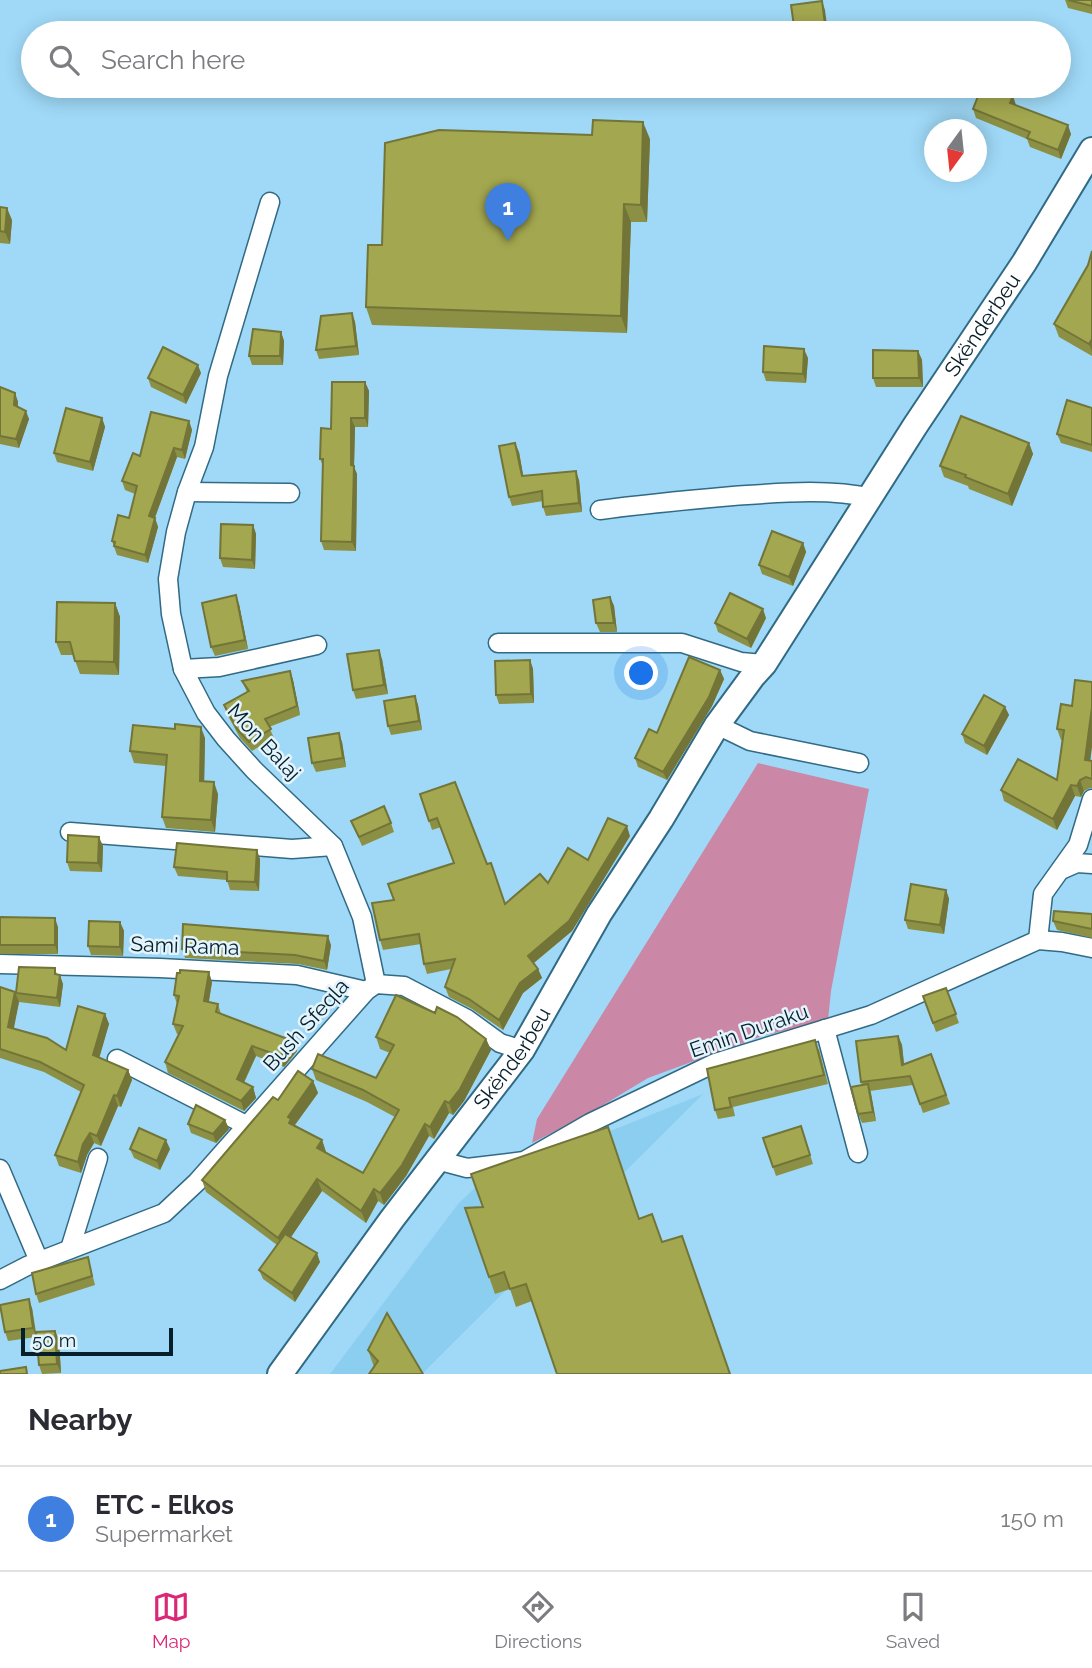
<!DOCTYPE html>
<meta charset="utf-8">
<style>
:root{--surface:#fff;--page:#f2f2f3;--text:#2b2b33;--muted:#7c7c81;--line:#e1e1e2;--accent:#db2777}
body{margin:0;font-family:Raleway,sans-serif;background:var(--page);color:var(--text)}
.compass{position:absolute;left:924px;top:119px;width:63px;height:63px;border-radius:50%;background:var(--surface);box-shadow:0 4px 18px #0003;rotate:195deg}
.scale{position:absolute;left:21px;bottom:18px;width:152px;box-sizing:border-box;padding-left:7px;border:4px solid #071f29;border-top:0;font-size:19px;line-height:24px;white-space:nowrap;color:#071f29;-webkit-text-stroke:5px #e3f4fd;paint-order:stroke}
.you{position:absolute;left:642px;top:674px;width:24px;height:24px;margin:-18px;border:5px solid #fff;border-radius:50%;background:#1a73e8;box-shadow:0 0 0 10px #1a73e833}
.badge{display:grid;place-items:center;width:46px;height:46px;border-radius:50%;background:var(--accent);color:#fff;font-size:23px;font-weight:700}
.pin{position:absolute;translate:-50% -58px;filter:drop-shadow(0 2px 4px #0008)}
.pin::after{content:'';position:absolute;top:37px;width:24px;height:21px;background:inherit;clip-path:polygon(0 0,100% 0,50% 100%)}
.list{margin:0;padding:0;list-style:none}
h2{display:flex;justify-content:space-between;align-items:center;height:91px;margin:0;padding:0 28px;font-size:30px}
h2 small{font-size:23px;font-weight:400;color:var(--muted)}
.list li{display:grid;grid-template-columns:46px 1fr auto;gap:21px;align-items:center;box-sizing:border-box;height:105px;padding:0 28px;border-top:2px solid var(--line)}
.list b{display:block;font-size:26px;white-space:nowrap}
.list p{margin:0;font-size:23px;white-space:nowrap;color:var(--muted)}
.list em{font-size:23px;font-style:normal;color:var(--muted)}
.icon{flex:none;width:38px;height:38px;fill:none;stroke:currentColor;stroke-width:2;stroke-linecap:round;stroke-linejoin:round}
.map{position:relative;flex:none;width:1092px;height:1374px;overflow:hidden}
.search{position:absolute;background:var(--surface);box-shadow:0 4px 18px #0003;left:21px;right:21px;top:21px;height:77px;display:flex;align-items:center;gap:18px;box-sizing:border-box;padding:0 24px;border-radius:38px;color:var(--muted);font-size:26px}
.sheet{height:196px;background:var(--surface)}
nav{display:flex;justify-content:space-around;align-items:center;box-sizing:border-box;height:98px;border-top:2px solid var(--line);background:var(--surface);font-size:19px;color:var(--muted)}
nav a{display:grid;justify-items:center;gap:4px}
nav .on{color:var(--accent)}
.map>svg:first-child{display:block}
.built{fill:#8ccef0}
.green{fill:#cb87a6}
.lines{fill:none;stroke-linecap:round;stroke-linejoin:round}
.street-casing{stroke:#316a84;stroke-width:21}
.secondary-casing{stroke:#316a84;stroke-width:28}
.street{stroke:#fff;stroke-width:18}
.secondary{stroke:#fff;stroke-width:24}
.wall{fill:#8c9044}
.shaded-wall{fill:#727537}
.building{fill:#a3a74f;stroke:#727537;stroke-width:2}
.labels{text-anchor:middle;stroke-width:5;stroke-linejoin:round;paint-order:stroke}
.street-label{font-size:21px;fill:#071f29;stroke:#e3f4fd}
</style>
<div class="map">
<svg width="1092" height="1374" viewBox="0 0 1092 1374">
<rect width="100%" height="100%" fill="#9fd9f7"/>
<polygon class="built" points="703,1094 422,1374 330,1374 458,1204 480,1183"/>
<polygon class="green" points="758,763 869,789 831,991 828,1020 762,1036 648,1078 585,1116 532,1143 537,1119"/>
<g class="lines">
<g class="street-casing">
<g id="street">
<polyline points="270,202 218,376 204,447 187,492 176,532 168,579 171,614 183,669 206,713 226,739 254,770 333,846 362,917 376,984"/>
<polyline points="187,492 290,493"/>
<path d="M600 510C644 504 688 500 733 496 778 493 827 488 872 498"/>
<polyline points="498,643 682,643 741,662 764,664"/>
<polyline points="183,669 219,667 317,645"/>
<polyline points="717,725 750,741 859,763"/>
<polyline points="70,832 292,849 333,846"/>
<polyline points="1061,870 1077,863 1092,864"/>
<polyline points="1038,940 1043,894 1078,845 1092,799"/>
<polyline points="0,964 160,968 297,975 366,991"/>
<polyline points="825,1029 858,1153"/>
<polyline points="117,1059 246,1125"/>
<polyline points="437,1160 467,1168 524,1161 590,1123 715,1063 871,1015 1038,940 1062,942 1092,948"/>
<polyline points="0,1169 39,1261"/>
<polyline points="70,1249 98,1158"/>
<polyline points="0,1280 27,1266 164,1213 197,1182 366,991 376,984 404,986 467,1019 500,1043 522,1050"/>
</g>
</g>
<g class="secondary-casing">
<g id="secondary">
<path id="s1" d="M280 1374 392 1219 522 1050 599 914 661 819 717 725 753 676 764 664 915 426 1024 263 1092 150"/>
</g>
</g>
<use href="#street" class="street"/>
<use href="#secondary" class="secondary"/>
</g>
<g class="wall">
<polygon points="1065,0 1092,0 1092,14 1068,8"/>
<polygon points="1016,105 1071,134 1061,159 1030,147 1027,139 976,118 973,109"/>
<polygon points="650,139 647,222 631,222 627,333 372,325 366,307 382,245"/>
<polygon points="0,207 12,220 10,244 0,243"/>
<polygon points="1092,251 1092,356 1059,337 1054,324 1088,265"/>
<polygon points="352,313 355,322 359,355 319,359 316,350"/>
<polygon points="281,332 284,341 283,365 252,365 249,356"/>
<polygon points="918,351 922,360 923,387 876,387 873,378"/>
<polygon points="808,358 806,383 766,381 763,372"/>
<polygon points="201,373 186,404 151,387 148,378"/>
<polygon points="365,382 369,391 368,427 355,427 354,467 357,474 356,551 324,550 321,541 323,466 320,459 331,429"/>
<polygon points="0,387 15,393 18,402 18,407 29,419 19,448 0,444"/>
<polygon points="1092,408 1092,452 1061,443 1057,434"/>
<polygon points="102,418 105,427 93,471 57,462 54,453"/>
<polygon points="189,421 192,430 185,459 177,457 155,518 158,527 148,563 117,555 112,541 129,518 135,494 125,490 122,481 140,456"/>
<polygon points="1029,443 1033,454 1012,506 969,489 968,486 944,477 940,466"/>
<polygon points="519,452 523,476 579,480 582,512 546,516 543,507 543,501 512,506 509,497"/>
<polygon points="253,525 256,534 255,569 223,567 220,558"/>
<polygon points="803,543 806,552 793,586 762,574 759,565"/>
<polygon points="610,597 614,606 617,632 600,632 596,623"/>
<polygon points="115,603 120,617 119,675 80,674 73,655 61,655 56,642"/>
<polygon points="239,604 248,649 215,656 211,647"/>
<polygon points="766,618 751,648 718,632 715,623"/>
<polygon points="382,659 388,694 356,699 353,690"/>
<polygon points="530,660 533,669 534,703 499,704 496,695"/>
<polygon points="720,670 724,679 712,706 667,780 638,767 635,758 657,733"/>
<polygon points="290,671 293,680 300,715 269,727 274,738 252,751 240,738 227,714 224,705 247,692 242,681"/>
<polygon points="415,696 418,705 422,730 391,735 388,726"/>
<polygon points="1061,704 1090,761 1092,761 1092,788 1090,788 1084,791 1081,797 1075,796 1057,830 1004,801 1001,790 1057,780 1062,740 1061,740 1057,729"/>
<polygon points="1005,707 1009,715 987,755 965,743 962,734"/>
<polygon points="205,738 204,781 218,794 215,832 166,828 162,817 166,766 134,763 130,751"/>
<polygon points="342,742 346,767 316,772 312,763"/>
<polygon points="420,794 487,864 505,904 548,883 630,836 572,931 534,963 538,969 542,978 523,993 503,1030 472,1009 449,997 445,987 451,969 427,974 424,964 421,944 383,950 380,940 394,900 454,863 441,827 432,830"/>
<polygon points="351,821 391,823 394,832 362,846"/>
<polygon points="103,846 102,872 70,871 67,862"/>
<polygon points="260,859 259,891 230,890 227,880 178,876 174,867"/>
<polygon points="946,890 949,899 944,934 908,929 905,920"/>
<polygon points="1092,914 1092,938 1057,930 1053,921"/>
<polygon points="0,917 58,927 58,954 0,954"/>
<polygon points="120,922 124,931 123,956 91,955 88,946"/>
<polygon points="331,945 327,970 298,964 185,958 182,949"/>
<polygon points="55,968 57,975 63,984 60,1007 19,1002 13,1029 66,1050 105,1014 109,1024 99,1057 128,1070 132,1080 121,1107 118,1106 101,1146 94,1143 87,1155 81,1173 59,1166 55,1155 81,1092 44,1072 0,1058 0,987 15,992"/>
<polygon points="180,973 212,982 209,1002 218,1004 221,1014 293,1041 297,1051 284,1067 256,1056 244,1083 253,1087 256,1098 244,1111 168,1073 165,1062 179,1034 177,1034 173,1024 177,1004 174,995"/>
<polygon points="946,988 959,1023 936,1032 923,996"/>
<polygon points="898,1036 902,1045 904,1064 931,1054 950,1104 923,1113 913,1085 870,1091 876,1121 862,1123 858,1114 862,1085 861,1082"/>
<polygon points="376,1037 486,1039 491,1050 464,1101 453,1115 449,1113 434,1139 429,1136 406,1176 384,1205 378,1201 366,1223 322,1191 291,1237 320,1262 295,1302 263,1279 259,1270 277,1245 206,1192 202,1180 278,1100 313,1081 318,1093 295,1125 322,1140 326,1152 363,1173 395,1117 367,1102 316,1080 312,1069 376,1078 390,1053 380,1049"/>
<polygon points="819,1049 828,1084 733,1107 735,1116 718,1119 715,1110 707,1069"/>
<polygon points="225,1120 229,1129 216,1143 191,1133 188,1124"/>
<polygon points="801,1126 813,1164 776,1176 763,1138"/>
<polygon points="608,1127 532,1301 516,1307 510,1289 495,1294 465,1208 483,1207"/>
<polygon points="130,1149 170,1149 160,1170 134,1158"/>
<polygon points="88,1257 95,1285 39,1303 36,1294"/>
<polygon points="32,1308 36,1332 55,1331 59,1340 61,1373 42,1374 39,1365 36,1337 8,1341 5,1332"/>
<polygon points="368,1350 423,1374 374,1367"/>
</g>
<g class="shaded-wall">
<polygon points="822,1 825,10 828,33 826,33"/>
<polygon points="1013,96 1016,105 1010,103"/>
<polygon points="643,122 650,139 647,222 641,205"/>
<polygon points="1068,125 1071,134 1061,159 1058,150"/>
<polygon points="624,204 631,222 627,333 621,316"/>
<polygon points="7,208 12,220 10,244 5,232"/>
<polygon points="352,313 355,322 359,355 356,346"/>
<polygon points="281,332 284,341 283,365 280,356"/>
<polygon points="1092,339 1092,352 1089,344"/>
<polygon points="804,349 808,358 806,383 803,374"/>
<polygon points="918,351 922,360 923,387 919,378"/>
<polygon points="198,365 201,373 186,404 183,395"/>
<polygon points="365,382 369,391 368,427 365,418"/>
<polygon points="15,393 18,402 17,414 14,405"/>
<polygon points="26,411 29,419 19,448 16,439"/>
<polygon points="102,418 105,427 93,471 90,462"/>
<polygon points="351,418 355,427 354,467 357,474 356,551 352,542 351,465"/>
<polygon points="189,421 192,430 185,459 182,450"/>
<polygon points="515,443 519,452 525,485 522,476"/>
<polygon points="1029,443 1033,454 1012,506 1008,494"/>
<polygon points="174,448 177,457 152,525 149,516"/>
<polygon points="576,471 579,480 582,512 579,503"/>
<polygon points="155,518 158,527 148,563 145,555"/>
<polygon points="253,525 256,534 255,569 252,560"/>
<polygon points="803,543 806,552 793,586 789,577"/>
<polygon points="236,595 239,604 248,649 245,640"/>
<polygon points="610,597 614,606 617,632 614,623"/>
<polygon points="115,603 120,617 119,675 114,662"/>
<polygon points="763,609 766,618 751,648 747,639"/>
<polygon points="379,650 382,659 388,694 384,685"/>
<polygon points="530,660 533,669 534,703 531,694"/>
<polygon points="720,670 724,679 712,706 667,780 663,772"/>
<polygon points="290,671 293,680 300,715 297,706"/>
<polygon points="415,696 418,705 422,730 419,721"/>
<polygon points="1005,707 1009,715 987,755 984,746"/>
<polygon points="1092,707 1092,747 1089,771 1085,760"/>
<polygon points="201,727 205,738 204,792 200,781"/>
<polygon points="339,733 342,742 346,767 343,758"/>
<polygon points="1080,780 1084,791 1081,797 1077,786"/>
<polygon points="214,782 218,794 215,832 211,820"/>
<polygon points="1071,785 1075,796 1057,830 1053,819"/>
<polygon points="627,826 630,836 572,931 531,965 528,956"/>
<polygon points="99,837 103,846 102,872 98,863"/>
<polygon points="257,850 260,859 259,891 255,882"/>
<polygon points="946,890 949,899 944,934 940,925"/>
<polygon points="55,918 58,927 58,954 55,945"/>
<polygon points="120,922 124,931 123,956 120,947"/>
<polygon points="328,936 331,945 327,970 324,961"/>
<polygon points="538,969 542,978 523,993 503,1030 499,1020 520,983"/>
<polygon points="209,972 212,982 207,1011 204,1001"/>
<polygon points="60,975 63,984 60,1007 57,998"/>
<polygon points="15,992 19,1002 12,1038 8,1027"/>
<polygon points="105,1014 109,1024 97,1066 93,1055"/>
<polygon points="898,1036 902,1045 905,1074 902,1065"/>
<polygon points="486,1039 491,1050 464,1101 453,1115 449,1103"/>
<polygon points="293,1041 297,1051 284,1067 280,1056"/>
<polygon points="252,1046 256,1056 240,1090 237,1079"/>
<polygon points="128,1070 132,1080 121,1107 117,1096"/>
<polygon points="313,1081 318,1093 294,1126 293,1134 288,1117"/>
<polygon points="868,1084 871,1093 876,1121 873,1112"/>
<polygon points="253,1087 256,1098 244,1111 241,1101"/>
<polygon points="114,1095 118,1106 101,1146 97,1136"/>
<polygon points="445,1101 449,1113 434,1139 430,1127"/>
<polygon points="225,1120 229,1129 216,1143 213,1134"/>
<polygon points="425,1124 429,1136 406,1176 384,1205 380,1193"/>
<polygon points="90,1133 94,1143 87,1155 81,1173 78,1162 83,1144"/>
<polygon points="166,1140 170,1149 160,1170 157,1161"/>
<polygon points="322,1140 326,1152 322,1159 317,1148"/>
<polygon points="317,1179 322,1191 283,1249 278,1238"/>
<polygon points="374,1189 378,1201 366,1223 361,1211"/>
<polygon points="317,1253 320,1262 295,1302 292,1293"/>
<polygon points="29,1299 32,1308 36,1337 33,1328"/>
<polygon points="55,1331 59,1340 61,1373 57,1364"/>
</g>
<g class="building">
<polygon points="1068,0 1092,0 1092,6"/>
<polygon points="822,1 826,33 795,33 791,5"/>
<polygon points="982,86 986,86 1013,96 1010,103 1068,125 1058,150 1027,138 1030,132 973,109"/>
<polygon points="593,120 643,122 641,205 624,204 621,316 366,307 368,245 382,245 385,143 439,130 592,135"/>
<polygon points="0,207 7,208 5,232 0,231"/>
<polygon points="1092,251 1092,339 1089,344 1054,324 1088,265"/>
<polygon points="352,313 356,346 316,350 321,316"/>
<polygon points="253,329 281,332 280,356 249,356"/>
<polygon points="764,346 804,349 803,374 763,372"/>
<polygon points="163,347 198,365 183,395 148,378"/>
<polygon points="873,350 918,351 919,378 873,378"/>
<polygon points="332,382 365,382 365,418 351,418 351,465 354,466 352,542 321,541 323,459 320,459 321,428 331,429"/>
<polygon points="0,387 15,393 14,405 26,411 16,439 0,436"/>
<polygon points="1067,400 1092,408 1092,445 1057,434"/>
<polygon points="66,408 102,418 90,462 54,453"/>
<polygon points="151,412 189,421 182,450 174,448 149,516 155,518 145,555 114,546 115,542 112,541 118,515 129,518 137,486 122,481 133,453 140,456"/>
<polygon points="961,416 1029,443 1008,494 965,477 966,475 940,466"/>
<polygon points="515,443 522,476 576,471 579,503 543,507 542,491 509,497 499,446"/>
<polygon points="221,524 253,525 252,560 220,558"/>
<polygon points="772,531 803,543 789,577 759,565"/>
<polygon points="730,593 763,609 747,639 715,623"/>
<polygon points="236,595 245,640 211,647 202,603"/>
<polygon points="610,597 614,623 596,623 593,600"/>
<polygon points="57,602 115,603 114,662 75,661 70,642 56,642"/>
<polygon points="379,650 384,685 353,690 347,654"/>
<polygon points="689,657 720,670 709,697 663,772 635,758 649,729 657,733"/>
<polygon points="530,660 531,694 496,695 495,661"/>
<polygon points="290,671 297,706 265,719 271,729 249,742 237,729 224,705 249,691 242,681"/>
<polygon points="1075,680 1092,682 1092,707 1085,760 1092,761 1092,779 1086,777 1080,780 1077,786 1071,785 1053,819 1001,790 1018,759 1057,780 1064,730 1057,729 1061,704 1072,706"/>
<polygon points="984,695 1005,707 984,746 962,734"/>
<polygon points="415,696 419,721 388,726 384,701"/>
<polygon points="175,724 201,727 200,781 214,782 211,820 162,817 167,755 130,751 133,725 175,729"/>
<polygon points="339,733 343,758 312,763 308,738"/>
<polygon points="455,782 487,864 491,863 505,904 540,874 548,883 568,848 588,860 608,818 627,826 569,921 528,956 538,969 520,983 499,1020 469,999 445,987 455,959 424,964 419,934 380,940 372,903 394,900 388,884 454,863 437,818 429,821 420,794"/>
<polygon points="384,806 391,823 359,837 351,821"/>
<polygon points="68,835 99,837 98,863 67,862"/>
<polygon points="177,843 257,850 255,882 227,881 227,872 174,867"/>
<polygon points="911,884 946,890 940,925 905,920"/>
<polygon points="1054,911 1092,914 1092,929 1053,921"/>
<polygon points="0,917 55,918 55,945 0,945"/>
<polygon points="89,921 120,922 120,947 88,946"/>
<polygon points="183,924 328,936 324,961 295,955 182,949"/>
<polygon points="19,967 55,968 55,974 60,975 57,998 16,993"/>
<polygon points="180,970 209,972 204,1001 218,1004 216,1012 293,1041 280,1056 252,1046 237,1079 253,1087 241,1101 165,1062 183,1026 173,1024 179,996 174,995 177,973 180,973"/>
<polygon points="0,987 15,992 8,1027 47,1038 66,1050 78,1006 105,1014 93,1055 128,1070 117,1096 114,1095 97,1136 90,1133 83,1144 78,1162 55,1155 84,1085 40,1062 0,1049"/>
<polygon points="946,988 956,1014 933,1023 923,996"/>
<polygon points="396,995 435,1013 437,1007 457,1017 486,1039 460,1089 449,1103 445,1101 430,1127 425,1124 402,1165 380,1193 374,1189 361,1211 317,1179 278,1238 202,1180 273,1097 278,1100 298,1071 313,1081 288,1117 291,1119 289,1123 322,1140 317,1148 363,1173 399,1110 363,1090 312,1069 318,1054 376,1078 394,1045 376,1037"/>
<polygon points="898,1036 902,1065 931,1054 946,1095 920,1104 910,1076 861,1082 856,1041"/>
<polygon points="815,1040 824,1075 729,1098 731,1107 715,1110 707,1069"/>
<polygon points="868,1084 873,1112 858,1114 851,1087"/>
<polygon points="196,1105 225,1120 213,1134 188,1124"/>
<polygon points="801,1126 810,1155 773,1167 763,1138"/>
<polygon points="608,1127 639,1219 652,1214 662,1242 682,1236 730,1374 557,1374 526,1284 510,1289 504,1272 489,1277 465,1208 483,1207 471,1174"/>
<polygon points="139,1128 166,1140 157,1161 130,1149"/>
<polygon points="285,1234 317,1253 292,1293 259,1270"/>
<polygon points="88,1257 92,1276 36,1294 32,1273"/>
<polygon points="29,1299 33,1328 5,1332 0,1305"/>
<polygon points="387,1313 423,1374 369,1374 378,1361 368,1350"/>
<polygon points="55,1331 57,1364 39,1365 36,1332"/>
<polygon points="26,1367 27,1374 0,1374 0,1371"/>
</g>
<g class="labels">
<g class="street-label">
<text dy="7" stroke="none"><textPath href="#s1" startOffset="1264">Skënderbeu</textPath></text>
<text transform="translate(264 742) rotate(47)" y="7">Mon Balaj</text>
<text transform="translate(185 946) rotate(2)" y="7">Sami Rama</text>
<text transform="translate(306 1025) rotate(-48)" y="7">Bush Sfeqla</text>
<text transform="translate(749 1031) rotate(-19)" y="7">Emin Duraku</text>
<text dy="7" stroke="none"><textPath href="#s1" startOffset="392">Skënderbeu</textPath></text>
</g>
</g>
</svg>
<svg class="compass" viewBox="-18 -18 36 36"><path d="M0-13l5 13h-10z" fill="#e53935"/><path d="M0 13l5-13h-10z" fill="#7c7c81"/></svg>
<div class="scale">50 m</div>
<div class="you"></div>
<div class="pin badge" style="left:508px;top:241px;background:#3f7fe0">1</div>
<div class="search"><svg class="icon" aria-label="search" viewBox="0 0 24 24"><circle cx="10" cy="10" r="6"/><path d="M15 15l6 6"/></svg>Search here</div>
</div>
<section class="sheet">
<h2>Nearby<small></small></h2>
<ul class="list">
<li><span class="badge" style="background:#3f7fe0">1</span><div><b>ETC - Elkos</b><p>Supermarket</p></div><em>150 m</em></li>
</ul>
</section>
<nav>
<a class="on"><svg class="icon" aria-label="map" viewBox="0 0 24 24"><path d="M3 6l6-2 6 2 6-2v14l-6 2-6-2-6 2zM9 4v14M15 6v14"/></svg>Map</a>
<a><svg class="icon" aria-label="directions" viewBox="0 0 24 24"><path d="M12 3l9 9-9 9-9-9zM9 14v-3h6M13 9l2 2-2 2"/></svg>Directions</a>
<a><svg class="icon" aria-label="saved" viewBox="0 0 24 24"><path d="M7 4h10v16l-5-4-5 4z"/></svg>Saved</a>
</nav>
